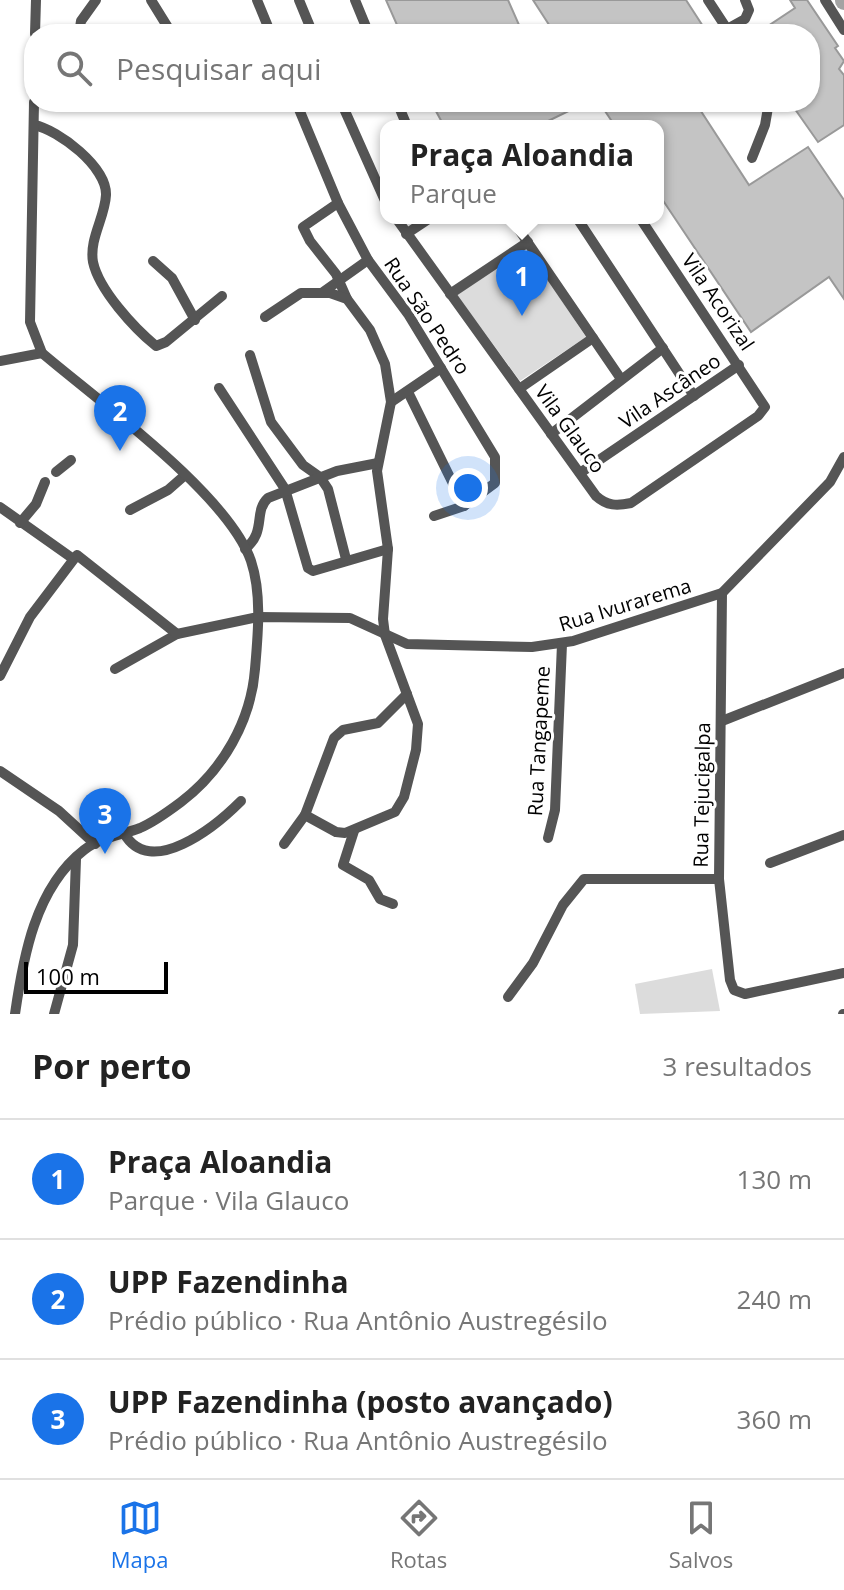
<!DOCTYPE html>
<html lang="pt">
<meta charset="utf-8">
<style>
:root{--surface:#fff;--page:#f6f6f6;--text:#222;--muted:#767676;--line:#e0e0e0;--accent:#1a73e8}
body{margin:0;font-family:"Open Sans",sans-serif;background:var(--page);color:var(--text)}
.scale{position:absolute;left:24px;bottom:20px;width:144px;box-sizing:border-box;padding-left:8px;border:4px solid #000;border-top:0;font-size:22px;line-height:28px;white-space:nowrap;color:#000;-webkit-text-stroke:6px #fff;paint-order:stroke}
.you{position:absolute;left:468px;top:488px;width:28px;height:28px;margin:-20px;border:6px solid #fff;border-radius:50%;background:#1a73e8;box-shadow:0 0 0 12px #1a73e833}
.badge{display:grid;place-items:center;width:52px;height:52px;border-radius:50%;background:var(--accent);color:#fff;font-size:26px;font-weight:700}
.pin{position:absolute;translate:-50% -66px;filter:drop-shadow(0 2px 4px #0008)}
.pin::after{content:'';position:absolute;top:42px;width:28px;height:24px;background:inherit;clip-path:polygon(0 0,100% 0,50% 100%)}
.popup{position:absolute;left:380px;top:120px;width:284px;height:104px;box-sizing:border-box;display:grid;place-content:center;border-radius:16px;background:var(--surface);filter:drop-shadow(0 2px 6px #0005);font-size:26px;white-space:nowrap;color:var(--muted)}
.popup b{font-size:30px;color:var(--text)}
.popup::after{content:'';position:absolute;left:50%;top:100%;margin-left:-16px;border:16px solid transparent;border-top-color:var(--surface)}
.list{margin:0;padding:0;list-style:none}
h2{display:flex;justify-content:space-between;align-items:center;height:104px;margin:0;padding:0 32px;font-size:34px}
h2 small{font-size:26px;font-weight:400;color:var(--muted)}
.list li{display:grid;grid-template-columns:52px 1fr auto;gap:24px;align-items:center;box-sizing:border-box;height:120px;padding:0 32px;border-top:2px solid var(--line)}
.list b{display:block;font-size:30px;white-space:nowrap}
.list p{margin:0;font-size:26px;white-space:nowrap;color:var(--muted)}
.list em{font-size:26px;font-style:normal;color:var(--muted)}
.icon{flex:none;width:44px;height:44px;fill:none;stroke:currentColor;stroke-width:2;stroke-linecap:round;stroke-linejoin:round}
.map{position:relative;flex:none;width:844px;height:1014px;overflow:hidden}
.search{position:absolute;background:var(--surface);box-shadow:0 2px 6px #0004;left:24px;right:24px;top:24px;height:88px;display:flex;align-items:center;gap:20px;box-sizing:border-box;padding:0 28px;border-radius:32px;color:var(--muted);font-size:30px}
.sheet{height:464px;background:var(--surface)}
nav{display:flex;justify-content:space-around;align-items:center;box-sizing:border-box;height:112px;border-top:2px solid var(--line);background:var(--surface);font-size:22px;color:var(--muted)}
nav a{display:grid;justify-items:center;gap:4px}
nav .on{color:var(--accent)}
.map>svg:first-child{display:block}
.green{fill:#dcdcdc}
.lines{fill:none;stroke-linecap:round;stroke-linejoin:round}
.river{stroke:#a3a3a3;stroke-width:18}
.building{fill:#c4c4c4;stroke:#999;stroke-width:2}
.minor{stroke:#555;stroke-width:10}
.labels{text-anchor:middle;stroke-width:6;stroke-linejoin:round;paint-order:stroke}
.street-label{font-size:20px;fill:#000;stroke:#fff}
</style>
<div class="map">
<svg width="844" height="1014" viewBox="0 0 844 1014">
<rect width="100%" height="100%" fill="#fff"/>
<g class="green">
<polygon points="523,250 530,253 586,337 520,381 457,295"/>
<polygon points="712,969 720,1011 640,1014 635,984"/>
</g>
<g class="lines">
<polyline class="river" points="844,0 844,1"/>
</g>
<g class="building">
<polygon points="386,0 508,0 523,34 401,34"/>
<polygon points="533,0 686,0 708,34 555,34"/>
<polygon points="790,0 807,0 838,46 835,48 844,61 839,69 844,75 844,125 818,142 790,102 810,102 810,34 756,34 795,8"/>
<polygon points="431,102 587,102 538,126 444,126"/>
<polygon points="599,102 695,102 749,185 808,147 844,200 844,299 829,277 751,332 658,193 658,126 615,126"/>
</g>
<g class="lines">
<g class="minor">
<polyline points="151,0 172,34"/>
<polyline points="257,0 271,34"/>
<polyline points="299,0 313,34"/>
<polyline points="355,0 369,34"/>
<polyline points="708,0 729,32"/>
<polyline points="825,0 844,30"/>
<polyline points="727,29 745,19 749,10 745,0"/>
<polyline points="35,34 36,0"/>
<polyline points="79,34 81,21 96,0"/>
<polyline points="296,102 338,203 368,260 408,314 495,457 495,483 464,506 434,516"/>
<polyline points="341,102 386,203"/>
<polyline points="397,102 407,126"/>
<path d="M34 125C59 130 107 167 106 195 105 217 89 239 93 262 99 290 134 328 156 346L166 342 222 296"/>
<polyline points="752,158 765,125 769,102"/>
<polyline points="338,203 303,227 310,241 336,274 347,299"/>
<path d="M396 218 596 496C607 506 617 506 631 503L758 416 765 407 640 218"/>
<polyline points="511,218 621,379"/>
<polyline points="577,218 694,396"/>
<polyline points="406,234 430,218"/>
<polyline points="153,261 172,278 195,320"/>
<polyline points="323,292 368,260"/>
<polyline points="450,294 528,242"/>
<polyline points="265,317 301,293 330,293 347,299 370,330 385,364 391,402 377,471 388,549 383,619 385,635 418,724 416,750 404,797 395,812 345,833 336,832 305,815"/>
<polyline points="250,355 271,422 303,465 320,477 328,489 346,559"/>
<polyline points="0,361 42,353"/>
<polyline points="219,388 285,489 308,568 313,571 388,549"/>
<polyline points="519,389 593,338"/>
<polyline points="408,392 464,506"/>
<polyline points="391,402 441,368"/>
<polyline points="551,434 663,348"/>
<polyline points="56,472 71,460"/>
<polyline points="580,473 739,365"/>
<polyline points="0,507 72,558"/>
<polyline points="130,510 168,490 184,476"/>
<polyline points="20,523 36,504 45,482"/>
<path d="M245 549C267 531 253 512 268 498L337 471 378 463"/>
<polyline points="722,593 719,879 730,980 734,990 745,994 844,973"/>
<polyline points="115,669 177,634 258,617 350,618 407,644 532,647 573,641 722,593 830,482 844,457"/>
<polyline points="0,676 30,617 77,555 177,634"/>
<polyline points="722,721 844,673"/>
<polyline points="0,771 59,811 95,844"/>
<polyline points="354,831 343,865 369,880 380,899 393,904"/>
<path d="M124 833C150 880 216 826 241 801"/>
<polyline points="548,838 555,810 562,644"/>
<polyline points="284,844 305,815 334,738 343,730 378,723 407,694"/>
<polyline points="770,863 844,835"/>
<polyline points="508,997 533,963 563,905 584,879 719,879"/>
<path d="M15 1014C23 958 35 888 84 850 99 838 122 835 140 828 154 822 169 811 181 802 223 770 251 721 255 669 258 634 262 594 251 561 228 494 97 400 42 353L30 322 34 102"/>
<polyline points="54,1014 73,945 76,859"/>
<polyline points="843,1014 844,1014"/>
</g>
</g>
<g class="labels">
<g class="street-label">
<text transform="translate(718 302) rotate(56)" y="7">Vila Acorizal</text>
<text transform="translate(427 316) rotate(56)" y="7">Rua São Pedro</text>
<text transform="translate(670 391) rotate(-34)" y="7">Vila Ascâneo</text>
<text transform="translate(570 429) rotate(54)" y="7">Vila Glauco</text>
<text transform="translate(625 605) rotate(-17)" y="7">Rua Ivurarema</text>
<text transform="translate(539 741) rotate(-87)" y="7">Rua Tangapeme</text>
<text transform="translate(702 795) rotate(-89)" y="7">Rua Tejucigalpa</text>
</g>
</g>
</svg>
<div class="scale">100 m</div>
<div class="you"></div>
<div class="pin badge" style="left:522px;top:316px">1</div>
<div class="popup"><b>Praça Aloandia</b>Parque</div>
<div class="pin badge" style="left:120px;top:451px">2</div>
<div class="pin badge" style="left:105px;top:854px">3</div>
<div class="search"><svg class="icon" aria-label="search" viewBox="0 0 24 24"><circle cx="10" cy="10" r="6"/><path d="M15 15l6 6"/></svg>Pesquisar aqui</div>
</div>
<section class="sheet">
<h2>Por perto<small>3 resultados</small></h2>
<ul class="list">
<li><span class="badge">1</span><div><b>Praça Aloandia</b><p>Parque · Vila Glauco</p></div><em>130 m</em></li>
<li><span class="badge">2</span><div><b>UPP Fazendinha</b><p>Prédio público · Rua Antônio Austregésilo</p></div><em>240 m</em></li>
<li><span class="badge">3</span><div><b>UPP Fazendinha (posto avançado)</b><p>Prédio público · Rua Antônio Austregésilo</p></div><em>360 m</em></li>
</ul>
</section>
<nav>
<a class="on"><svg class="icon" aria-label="map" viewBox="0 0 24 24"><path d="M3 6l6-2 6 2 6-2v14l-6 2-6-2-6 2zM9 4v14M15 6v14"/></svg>Mapa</a>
<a><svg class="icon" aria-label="directions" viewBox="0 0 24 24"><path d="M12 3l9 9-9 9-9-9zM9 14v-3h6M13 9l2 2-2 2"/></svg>Rotas</a>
<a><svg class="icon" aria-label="saved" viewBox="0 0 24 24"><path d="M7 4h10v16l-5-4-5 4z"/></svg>Salvos</a>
</nav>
